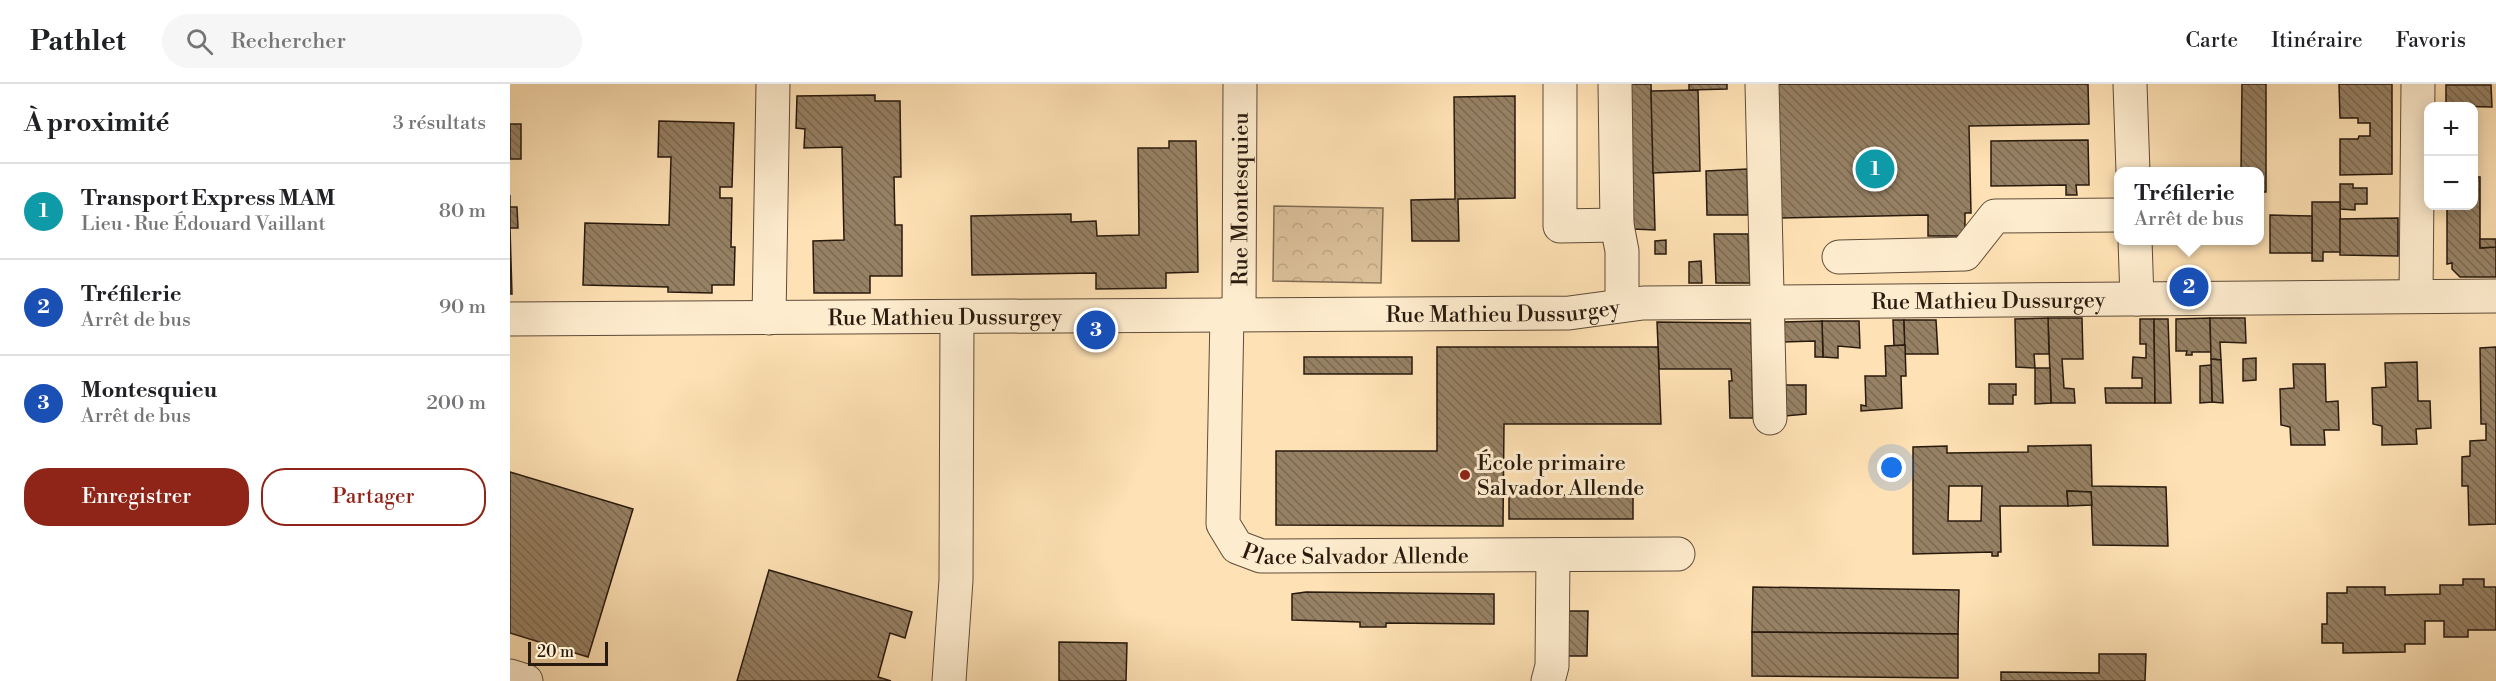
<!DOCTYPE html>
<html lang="fr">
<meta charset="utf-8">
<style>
:root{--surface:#fff;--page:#f6f6f6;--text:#202124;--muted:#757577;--line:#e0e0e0;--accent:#8f2418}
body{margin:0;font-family:"Libre Bodoni",serif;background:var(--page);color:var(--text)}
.controls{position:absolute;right:18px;top:18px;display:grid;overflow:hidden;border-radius:12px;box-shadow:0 3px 15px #0003}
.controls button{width:54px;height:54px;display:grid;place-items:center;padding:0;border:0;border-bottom:2px solid var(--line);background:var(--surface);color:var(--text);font:30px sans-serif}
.scale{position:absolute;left:18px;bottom:15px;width:80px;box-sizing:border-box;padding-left:6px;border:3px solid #281a0e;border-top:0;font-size:16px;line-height:21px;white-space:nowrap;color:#281a0e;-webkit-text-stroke:4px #feecce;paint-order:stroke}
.you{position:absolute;left:1382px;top:384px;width:21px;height:21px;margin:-15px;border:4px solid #fff;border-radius:50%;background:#1a73e8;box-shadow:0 0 0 9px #1a73e833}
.badge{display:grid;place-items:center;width:39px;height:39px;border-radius:50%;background:var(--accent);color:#fff;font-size:20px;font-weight:700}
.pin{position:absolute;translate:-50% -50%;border:3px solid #fff;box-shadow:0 2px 6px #0006}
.popup{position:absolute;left:1604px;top:83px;width:150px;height:78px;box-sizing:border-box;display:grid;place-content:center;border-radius:12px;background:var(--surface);filter:drop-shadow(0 2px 4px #0005);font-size:20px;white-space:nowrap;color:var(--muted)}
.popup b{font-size:22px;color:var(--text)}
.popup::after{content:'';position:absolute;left:50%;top:100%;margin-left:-12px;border:12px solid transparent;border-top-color:var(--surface)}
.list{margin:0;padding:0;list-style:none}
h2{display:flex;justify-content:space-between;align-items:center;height:78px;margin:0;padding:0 24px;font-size:26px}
h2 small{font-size:20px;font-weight:400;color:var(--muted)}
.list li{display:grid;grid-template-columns:39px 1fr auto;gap:18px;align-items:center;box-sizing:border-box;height:96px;padding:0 24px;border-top:2px solid var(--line)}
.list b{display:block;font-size:22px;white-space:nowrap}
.list p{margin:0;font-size:20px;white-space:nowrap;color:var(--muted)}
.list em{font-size:20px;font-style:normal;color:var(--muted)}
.actions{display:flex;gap:12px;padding:18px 24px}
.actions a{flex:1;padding:14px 0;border:2px solid var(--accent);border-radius:24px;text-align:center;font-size:21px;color:var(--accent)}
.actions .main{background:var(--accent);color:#fff}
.icon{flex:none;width:33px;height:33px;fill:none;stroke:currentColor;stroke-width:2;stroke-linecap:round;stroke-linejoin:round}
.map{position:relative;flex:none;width:1986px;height:597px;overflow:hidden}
header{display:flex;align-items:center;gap:36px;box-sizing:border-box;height:84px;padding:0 30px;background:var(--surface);border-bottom:2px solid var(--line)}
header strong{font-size:28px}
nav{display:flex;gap:33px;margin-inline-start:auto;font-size:21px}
.search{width:420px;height:54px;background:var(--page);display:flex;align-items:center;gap:15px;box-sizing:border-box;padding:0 21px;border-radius:33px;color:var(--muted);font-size:22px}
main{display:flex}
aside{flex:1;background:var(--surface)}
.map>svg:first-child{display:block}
.park{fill:url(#park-crowns);stroke:#816c53;stroke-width:1.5}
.building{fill:url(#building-back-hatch);stroke:#281a0e;stroke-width:1.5;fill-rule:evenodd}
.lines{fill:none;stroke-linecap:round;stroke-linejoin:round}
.minor-casing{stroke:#5e4c38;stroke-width:35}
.minor{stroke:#feecce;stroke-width:33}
.poi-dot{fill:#8f2418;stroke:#feecce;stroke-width:2}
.labels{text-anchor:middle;stroke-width:6;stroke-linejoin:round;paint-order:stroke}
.street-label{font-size:22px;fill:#281a0e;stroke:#feecce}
.poi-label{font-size:22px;fill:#281a0e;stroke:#feecce;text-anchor:start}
</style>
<header>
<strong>Pathlet</strong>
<div class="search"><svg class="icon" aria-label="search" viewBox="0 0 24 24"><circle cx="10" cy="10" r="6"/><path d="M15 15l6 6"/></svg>Rechercher</div>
<nav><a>Carte</a><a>Itinéraire</a><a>Favoris</a></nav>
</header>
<main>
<aside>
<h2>À proximité<small>3 résultats</small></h2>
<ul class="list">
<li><span class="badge" style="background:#0f9aa8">1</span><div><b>Transport Express MAM</b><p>Lieu · Rue Édouard Vaillant</p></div><em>80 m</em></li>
<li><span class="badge" style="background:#1a4fb4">2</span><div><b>Tréfilerie</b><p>Arrêt de bus</p></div><em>90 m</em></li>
<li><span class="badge" style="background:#1a4fb4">3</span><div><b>Montesquieu</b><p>Arrêt de bus</p></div><em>200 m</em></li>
</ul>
<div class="actions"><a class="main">Enregistrer</a><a>Partager</a></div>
</aside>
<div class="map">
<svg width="1986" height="597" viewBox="0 0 1986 597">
<defs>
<pattern id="park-crowns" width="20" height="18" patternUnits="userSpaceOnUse" patternTransform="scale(1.5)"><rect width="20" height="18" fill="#dabf98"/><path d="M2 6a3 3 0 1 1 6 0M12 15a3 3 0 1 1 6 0" fill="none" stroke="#bba482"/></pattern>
<pattern id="building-back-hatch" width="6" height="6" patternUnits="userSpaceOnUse" patternTransform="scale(1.5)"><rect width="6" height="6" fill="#978164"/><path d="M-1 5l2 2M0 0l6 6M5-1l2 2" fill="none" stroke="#7b6951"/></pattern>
</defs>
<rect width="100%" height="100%" fill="#fee1b4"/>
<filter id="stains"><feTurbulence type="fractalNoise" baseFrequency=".00333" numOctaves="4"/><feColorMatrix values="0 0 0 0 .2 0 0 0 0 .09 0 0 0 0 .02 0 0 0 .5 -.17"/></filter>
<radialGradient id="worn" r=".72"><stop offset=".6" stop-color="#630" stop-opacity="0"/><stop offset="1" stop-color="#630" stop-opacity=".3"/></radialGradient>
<polygon class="park" points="764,122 873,124 871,199 763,197"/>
<g class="building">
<polygon points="1119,0 1141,0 1145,146 1123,145"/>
<polygon points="1179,0 1217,0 1217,5 1179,6"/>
<polygon points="1266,0 1578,0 1579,40 1459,42 1461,129 1455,129 1455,152 1418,152 1418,131 1271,134"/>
<polygon points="1732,0 1756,0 1756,108 1750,108 1750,88 1731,88"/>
<polygon points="1829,0 1882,0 1882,90 1830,91 1830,55 1848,55 1849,52 1860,52 1860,39 1848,39 1848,34 1830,34"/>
<polygon points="1936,1 1981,1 1982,23 1936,22"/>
<polygon points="1188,6 1190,87 1143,89 1141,7"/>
<polygon points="365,11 365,17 390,17 391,93 384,93 385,141 392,141 392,192 360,192 360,209 304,209 303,157 334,156 332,63 294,64 295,45 286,44 287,12"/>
<polygon points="1005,12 1005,114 948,115 949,157 902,157 901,116 945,115 944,13"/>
<polygon points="149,37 224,39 222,103 210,103 210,114 222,114 221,163 225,163 224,201 202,201 202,209 158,208 158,203 73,201 75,139 159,141 161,73 148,73"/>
<rect x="0" y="40" width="11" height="35"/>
<polygon points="1578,56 1579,101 1566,101 1567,111 1556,111 1556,101 1481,102 1481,57"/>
<polygon points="659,57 686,57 688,188 656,189 656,204 586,205 586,189 462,191 461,132 561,130 561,138 586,137 587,152 629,151 628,64 659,64"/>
<polygon points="1237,85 1238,131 1197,131 1196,87"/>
<polygon points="1964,93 1970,93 1970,164 1986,163 1986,193 1950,193 1942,185 1942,179 1937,180 1937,122 1964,122"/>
<polygon points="1830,100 1843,100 1843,104 1857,104 1857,120 1845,120 1845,126 1830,125"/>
<polygon points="0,111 0,123 7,123 8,144 0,144 2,210 0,210"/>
<polygon points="1802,118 1830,118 1831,168 1813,168 1813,177 1802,177"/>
<polygon points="1760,131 1802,132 1802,169 1760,169"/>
<polygon points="1888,134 1888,172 1830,171 1830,135"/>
<polygon points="1204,150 1238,150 1240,199 1206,199"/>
<polygon points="1970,155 1986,155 1986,163 1970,164"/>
<polygon points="1156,156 1156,170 1145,170 1145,157"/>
<polygon points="1191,177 1192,199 1179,199 1179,178"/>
<polygon points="1538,234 1572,234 1573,275 1552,275 1554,304 1564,305 1565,319 1541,319"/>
<polygon points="1538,234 1539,270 1524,270 1525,284 1506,283 1505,235"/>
<polygon points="1700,234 1701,268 1682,268 1682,271 1676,271 1677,267 1666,267 1666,235"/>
<polygon points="1700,234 1735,234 1736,259 1710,258 1711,276 1701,275"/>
<polygon points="1630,235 1644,235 1645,319 1596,319 1595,304 1632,304 1632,294 1622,294 1623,273 1636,274 1636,260 1630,260"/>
<polygon points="1644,235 1658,235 1661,319 1645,319"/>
<polygon points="1383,236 1394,236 1395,261 1384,262"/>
<polygon points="1394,236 1426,236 1428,270 1395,270"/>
<polygon points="1312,237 1349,237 1350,264 1328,262 1328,274 1313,273"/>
<polygon points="1312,237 1313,273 1305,273 1305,257 1273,258 1273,238"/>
<polygon points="1147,238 1241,239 1243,334 1220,334 1219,297 1222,297 1221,285 1149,285"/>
<polygon points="1395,261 1396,292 1391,292 1392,324 1351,327 1351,321 1356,322 1355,292 1376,292 1375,262"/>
<polygon points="927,263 1148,263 1151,340 994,340 993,442 766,441 766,367 927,367"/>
<polygon points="1986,263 1986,440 1959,441 1958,402 1952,402 1952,373 1960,372 1960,357 1976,356 1976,340 1971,340 1970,264"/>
<rect x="794" y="273" width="108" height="17"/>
<polygon points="1746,274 1746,296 1733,297 1733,275"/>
<polygon points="1701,275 1711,276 1713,319 1702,318"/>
<polygon points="1907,278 1908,317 1920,317 1921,344 1906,345 1907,360 1872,361 1872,342 1863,340 1862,304 1876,303 1875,279"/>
<polygon points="1783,280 1815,280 1816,318 1828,317 1829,346 1814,346 1815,361 1781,361 1780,343 1771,341 1770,305 1784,304"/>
<polygon points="1701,281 1702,318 1690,319 1690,282"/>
<polygon points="1525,284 1540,284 1541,319 1525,320"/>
<polygon points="1479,300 1506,300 1506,311 1503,311 1503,320 1479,320"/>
<polygon points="1274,301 1296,301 1296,330 1275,332"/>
<path d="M1581 361 1582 402 1656 403 1658 462 1583 461 1581 408 1557 407 1558 422H1490L1491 468H1488V472H1482V468L1403 470V363L1437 362V369L1518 368V362ZM1439 402H1472L1471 437H1438Z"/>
<polygon points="0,388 123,425 78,573 0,549"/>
<polygon points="1557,407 1581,408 1582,421 1558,422"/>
<rect x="999" y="411" width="124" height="24"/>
<polygon points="259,486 402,528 395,554 380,549 368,593 381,597 227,597"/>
<polygon points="1953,495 1974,495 1974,503 1986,503 1986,546 1958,546 1958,553 1934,553 1934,537 1915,537 1915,560 1895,560 1895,568 1833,569 1833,559 1812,559 1812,540 1817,540 1817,509 1837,509 1837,503 1875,503 1875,511 1930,510 1930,501 1953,501"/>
<polygon points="1243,503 1449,506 1448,550 1242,548"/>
<polygon points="796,508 984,510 984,540 876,539 876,543 850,543 850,538 782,536 782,510"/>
<polygon points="1057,527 1078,527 1077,572 1057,572"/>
<polygon points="1242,548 1448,550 1448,594 1242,592"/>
<polygon points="549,558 617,559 616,597 549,597"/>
<polygon points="1589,570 1636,570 1635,597 1491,597 1491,588 1589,589"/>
</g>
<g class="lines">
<g class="minor-casing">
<g id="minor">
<polyline points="1050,0 1050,142 1107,141"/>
<polyline points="1105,0 1107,141 1112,167 1112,221"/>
<polyline points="1252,0 1260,334"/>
<polyline points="1620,0 1623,88"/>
<polyline points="1625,156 1627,215"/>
<polyline points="1329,173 1455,170 1485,132 1608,131"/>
<polyline points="1906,212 1908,0"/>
<path id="s1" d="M717 230 713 440 727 463 751 472 1168 470"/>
<path id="s2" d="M729 231 730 0"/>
<polyline points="259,234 263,0"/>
<path id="s3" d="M0 235 1059 229 1133 219 1986 212"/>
<polyline points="0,592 16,597"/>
<polyline points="439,597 446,496 447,233"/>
<polyline points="1038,597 1042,582 1043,471"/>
</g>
</g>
<use href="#minor" class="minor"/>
</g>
<circle class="poi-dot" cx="955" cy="391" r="6"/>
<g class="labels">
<g class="street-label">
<text dy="8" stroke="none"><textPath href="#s2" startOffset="116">Rue Montesquieu</textPath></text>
<text dy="8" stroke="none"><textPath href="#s3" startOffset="1479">Rue Mathieu Dussurgey</textPath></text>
<text dy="8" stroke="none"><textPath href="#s3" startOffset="993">Rue Mathieu Dussurgey</textPath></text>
<text dy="8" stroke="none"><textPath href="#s3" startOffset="435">Rue Mathieu Dussurgey</textPath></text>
<text dy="8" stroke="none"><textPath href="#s1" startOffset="357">Place Salvador Allende</textPath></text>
</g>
<g class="poi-label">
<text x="967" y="386">École primaire<tspan x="967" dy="25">Salvador Allende</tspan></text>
</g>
</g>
<rect width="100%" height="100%" filter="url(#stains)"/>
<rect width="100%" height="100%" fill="url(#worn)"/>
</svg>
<div class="controls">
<button>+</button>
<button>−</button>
</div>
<div class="scale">20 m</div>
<div class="you"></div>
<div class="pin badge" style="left:1365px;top:85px;background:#0f9aa8">1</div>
<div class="pin badge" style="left:1679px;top:203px;background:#1a4fb4">2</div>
<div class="popup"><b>Tréfilerie</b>Arrêt de bus</div>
<div class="pin badge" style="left:586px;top:246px;background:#1a4fb4">3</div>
</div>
</main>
